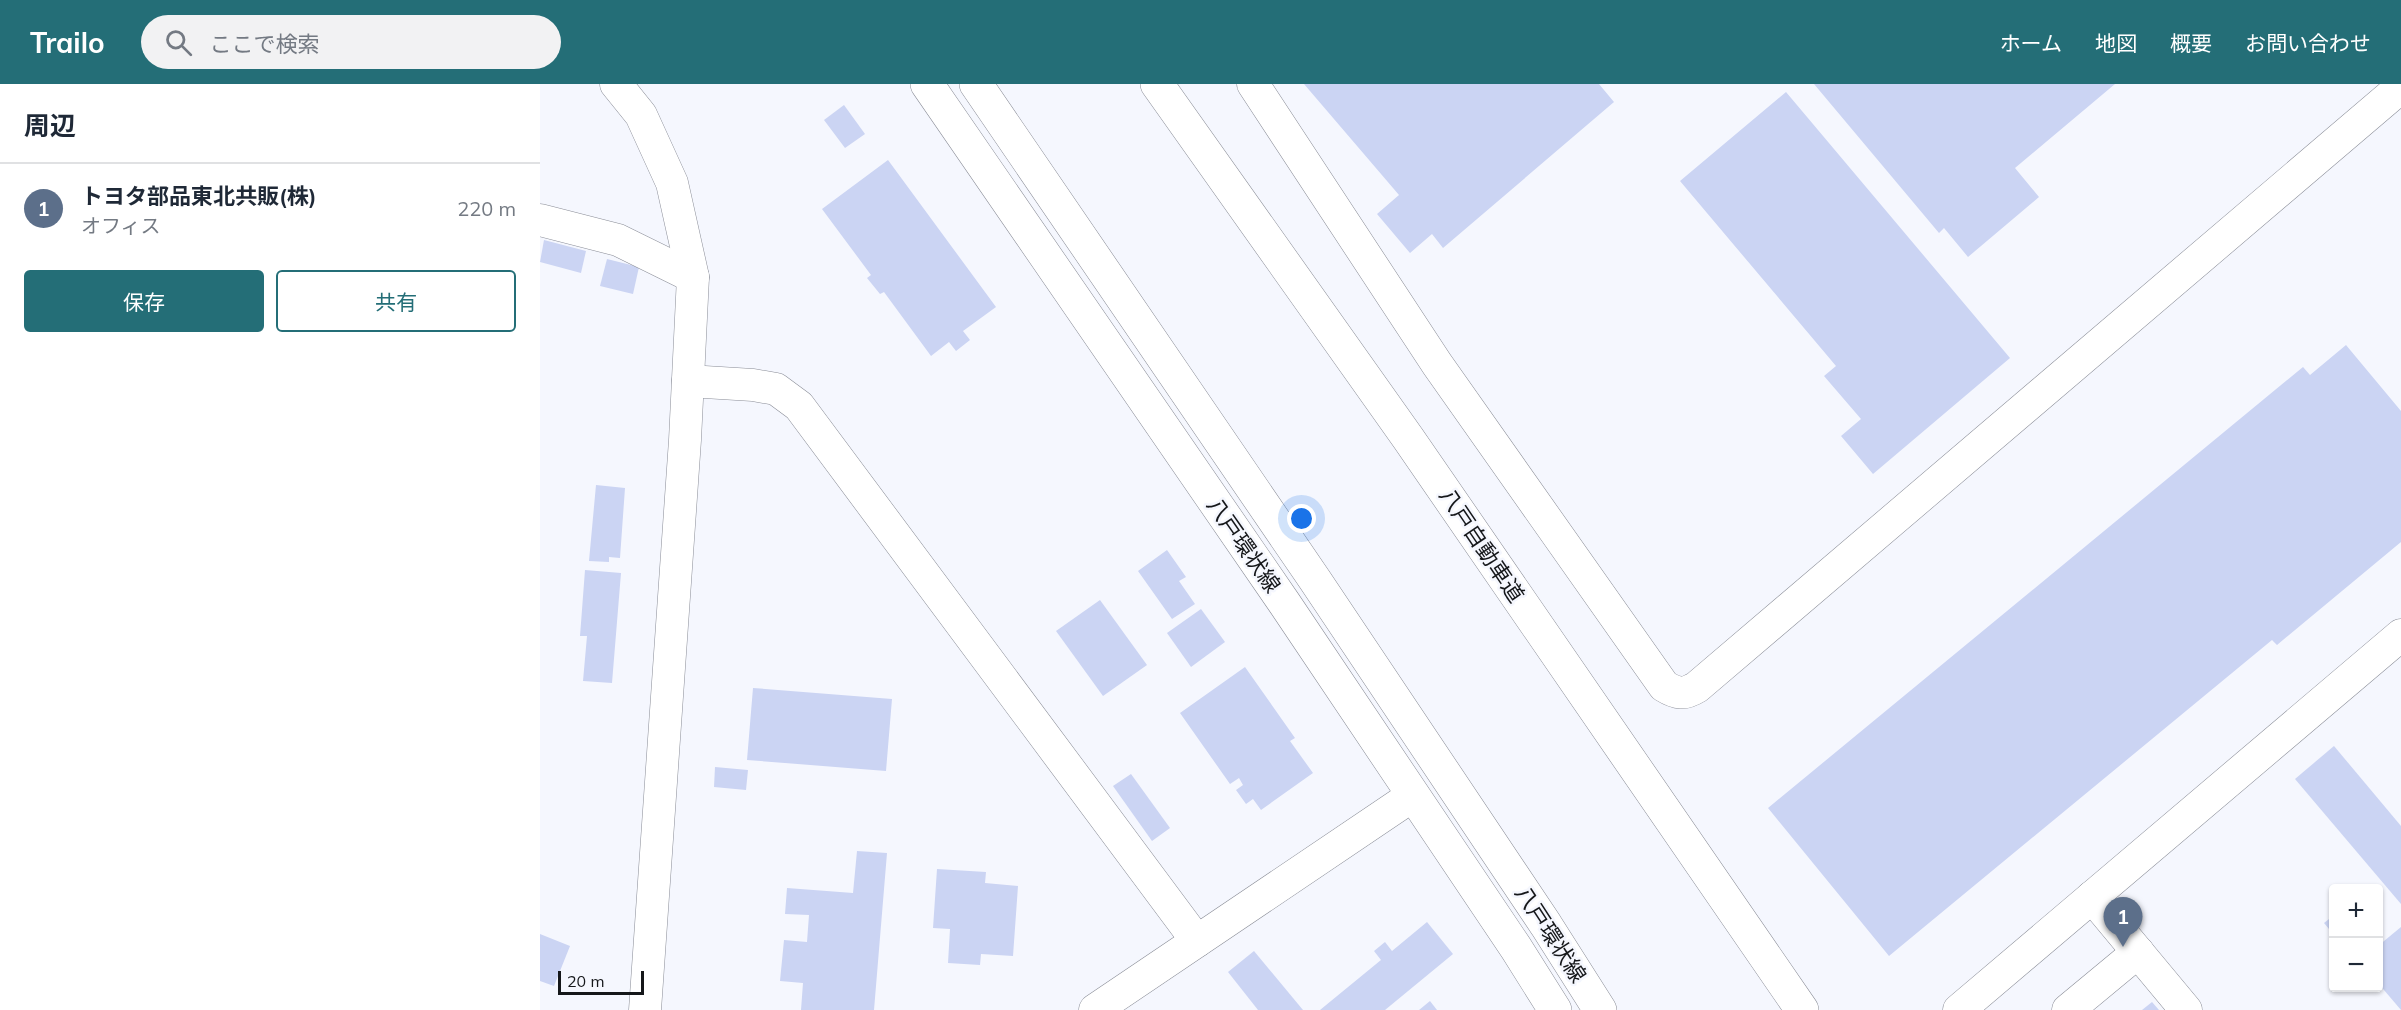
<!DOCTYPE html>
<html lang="ja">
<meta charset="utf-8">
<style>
:root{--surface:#fff;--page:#f2f2f3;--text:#1f2937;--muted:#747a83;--line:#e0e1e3;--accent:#246e77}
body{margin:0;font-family:Mulish,"Noto Sans JP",sans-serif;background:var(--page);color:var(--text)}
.controls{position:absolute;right:18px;bottom:18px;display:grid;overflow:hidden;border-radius:6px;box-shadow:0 2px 4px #0004}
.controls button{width:54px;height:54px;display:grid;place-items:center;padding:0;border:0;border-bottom:2px solid var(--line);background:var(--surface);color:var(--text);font:30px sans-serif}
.scale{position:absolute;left:18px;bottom:15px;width:86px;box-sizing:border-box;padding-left:6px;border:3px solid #15171a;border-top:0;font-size:16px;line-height:21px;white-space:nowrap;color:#15171a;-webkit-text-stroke:4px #f5f7fe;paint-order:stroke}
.you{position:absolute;left:762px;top:435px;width:21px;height:21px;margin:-15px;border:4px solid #fff;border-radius:50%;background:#1a73e8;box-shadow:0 0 0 9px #1a73e833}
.badge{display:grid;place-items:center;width:39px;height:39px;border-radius:50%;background:var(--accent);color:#fff;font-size:20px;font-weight:700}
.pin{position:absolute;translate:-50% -50px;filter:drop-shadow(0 2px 3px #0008)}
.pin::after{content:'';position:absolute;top:32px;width:21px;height:18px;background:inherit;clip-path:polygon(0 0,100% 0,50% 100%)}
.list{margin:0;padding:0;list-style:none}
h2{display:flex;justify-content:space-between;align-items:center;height:78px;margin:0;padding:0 24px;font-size:26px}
h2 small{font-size:20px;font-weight:400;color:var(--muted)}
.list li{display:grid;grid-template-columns:39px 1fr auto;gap:18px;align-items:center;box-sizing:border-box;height:90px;padding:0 24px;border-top:2px solid var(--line)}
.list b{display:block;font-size:22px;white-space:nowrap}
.list p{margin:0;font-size:20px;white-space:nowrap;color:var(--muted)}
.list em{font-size:20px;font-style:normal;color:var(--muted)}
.actions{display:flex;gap:12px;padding:18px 24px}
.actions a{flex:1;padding:14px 0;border:2px solid var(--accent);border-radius:6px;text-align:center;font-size:21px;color:var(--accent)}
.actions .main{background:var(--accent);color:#fff}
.icon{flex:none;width:33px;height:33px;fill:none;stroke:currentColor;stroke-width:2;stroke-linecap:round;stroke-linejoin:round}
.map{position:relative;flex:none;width:1861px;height:926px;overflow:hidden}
header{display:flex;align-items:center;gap:36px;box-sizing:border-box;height:84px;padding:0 30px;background:var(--accent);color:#fff}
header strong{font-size:28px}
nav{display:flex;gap:33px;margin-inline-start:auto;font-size:21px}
.search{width:420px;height:54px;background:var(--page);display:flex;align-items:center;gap:15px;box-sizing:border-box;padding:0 21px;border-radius:33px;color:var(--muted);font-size:22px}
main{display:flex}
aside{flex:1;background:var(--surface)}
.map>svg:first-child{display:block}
.building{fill:#cbd4f3}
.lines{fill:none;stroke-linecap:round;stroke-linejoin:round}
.minor-casing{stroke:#8a8d97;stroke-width:33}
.major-casing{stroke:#8a8d97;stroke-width:34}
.highway-casing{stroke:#8a8d97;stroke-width:34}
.minor{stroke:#fff;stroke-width:32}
.major{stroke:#fff;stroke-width:33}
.highway{stroke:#fff;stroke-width:33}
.labels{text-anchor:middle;stroke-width:5;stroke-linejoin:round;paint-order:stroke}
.street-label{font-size:22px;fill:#15171a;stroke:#f5f7fe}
</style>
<header>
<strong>Trailo</strong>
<div class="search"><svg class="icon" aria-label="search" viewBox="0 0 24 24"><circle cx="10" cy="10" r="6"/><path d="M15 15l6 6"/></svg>ここで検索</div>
<nav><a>ホーム</a><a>地図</a><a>概要</a><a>お問い合わせ</a></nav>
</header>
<main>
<aside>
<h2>周辺<small></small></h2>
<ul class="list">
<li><span class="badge" style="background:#5c6f8a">1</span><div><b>トヨタ部品東北共販(株)</b><p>オフィス</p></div><em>220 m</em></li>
</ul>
<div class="actions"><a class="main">保存</a><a>共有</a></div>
</aside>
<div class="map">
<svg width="1861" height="926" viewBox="0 0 1861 926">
<rect width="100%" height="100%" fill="#f5f7fe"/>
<g class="building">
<polygon points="764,0 1059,0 1074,18 903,164 892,150 870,169 837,130 859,111"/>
<polygon points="1274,0 1575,0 1475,84 1499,113 1428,173 1404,144 1399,149"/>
<polygon points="1246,8 1470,274 1333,390 1301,352 1321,335 1284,292 1296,282 1140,97"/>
<polygon points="304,21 325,50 305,64 284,36"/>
<polygon points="348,76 456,223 423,247 430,256 416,267 409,258 391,272 344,208 340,210 327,194 331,191 282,125"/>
<polygon points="4,156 46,167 41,189 0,178"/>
<polygon points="67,175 99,183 93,210 60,202"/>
<polygon points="1806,261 1861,327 1861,458 1737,561 1732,556 1349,872 1228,724 1763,283 1770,291"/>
<polygon points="56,401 85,404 80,474 69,473 69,478 49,477"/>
<polygon points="627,466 646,493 639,497 655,520 632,535 598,487"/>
<polygon points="45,486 81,489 72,599 43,597 47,552 40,552"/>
<polygon points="560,516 607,581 563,612 516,547"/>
<polygon points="661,525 685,558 651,583 627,549"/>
<polygon points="705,583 755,654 750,657 773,689 721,726 713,715 706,720 696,706 703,701 699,694 690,700 640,629"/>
<polygon points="213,604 352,615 346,687 207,676"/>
<polygon points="1794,662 1861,742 1861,820 1755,695"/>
<polygon points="175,683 208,686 206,706 174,703"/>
<polygon points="591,690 630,744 612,757 573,702"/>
<polygon points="317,767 347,769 334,926 261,926 263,899 240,897 244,856 267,858 269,831 245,830 247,804 313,809"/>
<polygon points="397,785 446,788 445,799 478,802 473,872 441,870 440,881 408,879 410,845 393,844"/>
<polygon points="1794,831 1794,851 1784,839"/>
<polygon points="887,838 913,870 845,926 780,926 841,876 834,867 845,858 852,867"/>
<polygon points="1861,843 1861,926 1838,899 1838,862"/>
<polygon points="0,850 30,862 14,902 0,897"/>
<polygon points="714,867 763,926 718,926 688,888"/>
<polygon points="890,917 897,926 879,926"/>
<polygon points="1612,918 1619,926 1602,926"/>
</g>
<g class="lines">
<g class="minor-casing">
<g id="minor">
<polyline points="76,0 101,31 132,99 153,193 145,356 105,926"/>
<path d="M713 0 897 280 1124 602C1137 610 1144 611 1157 603L1861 3"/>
<polyline points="0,136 78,156 153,193"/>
<polyline points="148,297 213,301 236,305 259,322 657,857"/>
<polyline points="1552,813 1646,926"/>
<polyline points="555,926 872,712"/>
<polyline points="1419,926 1861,551"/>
<polyline points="1528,926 1598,868"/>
</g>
</g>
<g class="major-casing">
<g id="major">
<polyline points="387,0 745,520 976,864 1015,926"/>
<polyline points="436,0 775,496 1006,841 1060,926"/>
</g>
</g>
<g class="highway-casing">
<polyline id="highway" points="617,0 868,354 1262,926"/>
</g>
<use href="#minor" class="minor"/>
<use href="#major" class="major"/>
<use href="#highway" class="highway"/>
</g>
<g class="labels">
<g class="street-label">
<text transform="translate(704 461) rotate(55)" y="8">八戸環状線</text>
<text transform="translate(942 461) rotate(56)" y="8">八戸自動車道</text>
<text transform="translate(1011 850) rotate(57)" y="8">八戸環状線</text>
</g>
</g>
</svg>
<div class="controls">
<button>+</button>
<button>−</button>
</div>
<div class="scale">20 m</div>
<div class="you"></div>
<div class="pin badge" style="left:1583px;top:863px;background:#5c6f8a">1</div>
</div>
</main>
